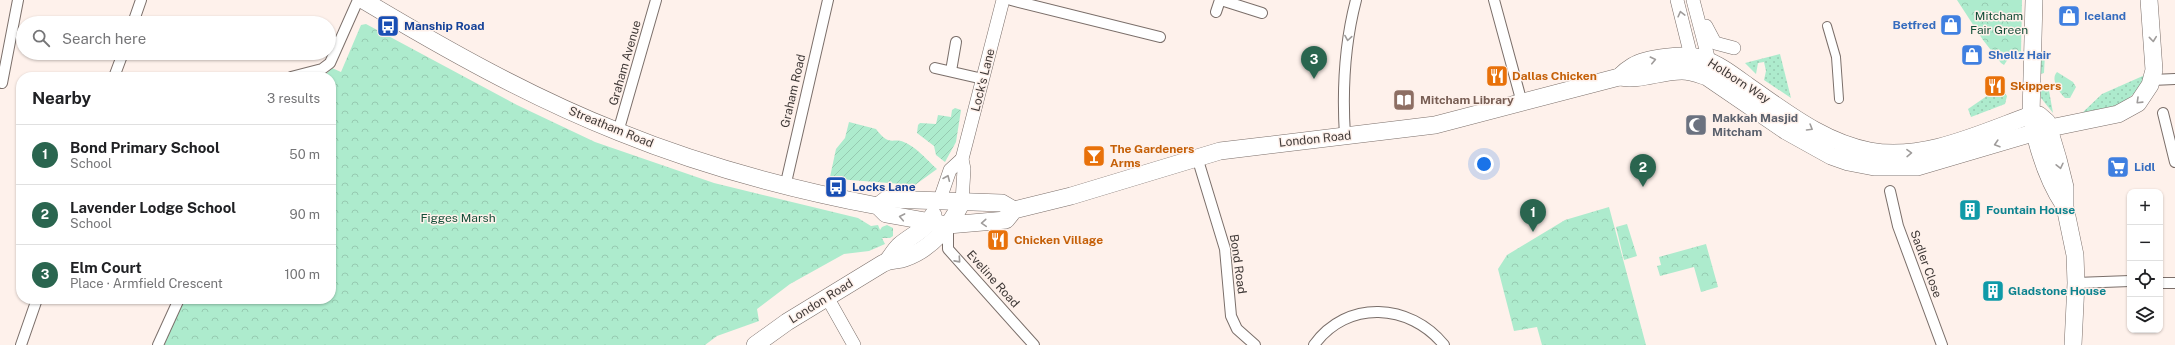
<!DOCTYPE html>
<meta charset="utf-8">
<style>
:root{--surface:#fff;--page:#f2f2f2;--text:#202124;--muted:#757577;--line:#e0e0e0;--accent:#2a654f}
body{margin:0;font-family:"Public Sans",sans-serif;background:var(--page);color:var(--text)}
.controls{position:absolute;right:12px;bottom:12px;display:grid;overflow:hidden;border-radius:8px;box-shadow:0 1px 3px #0004}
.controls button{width:36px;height:36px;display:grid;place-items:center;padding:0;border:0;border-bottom:1px solid var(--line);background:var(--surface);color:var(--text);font:20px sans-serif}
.you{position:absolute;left:1484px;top:164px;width:14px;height:14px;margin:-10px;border:3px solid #fff;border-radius:50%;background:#1a73e8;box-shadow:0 0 0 6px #1a73e833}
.badge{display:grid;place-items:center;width:26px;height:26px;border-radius:50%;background:var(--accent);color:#fff;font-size:13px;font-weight:700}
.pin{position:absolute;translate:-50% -33px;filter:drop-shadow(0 1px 2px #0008)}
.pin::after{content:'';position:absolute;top:21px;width:14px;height:12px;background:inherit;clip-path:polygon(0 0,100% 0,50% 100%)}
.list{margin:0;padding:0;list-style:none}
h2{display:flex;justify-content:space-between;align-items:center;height:52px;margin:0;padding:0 16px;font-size:17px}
h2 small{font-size:13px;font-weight:400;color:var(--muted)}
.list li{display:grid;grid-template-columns:26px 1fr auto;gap:12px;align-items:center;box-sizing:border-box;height:60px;padding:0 16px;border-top:1px solid var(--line)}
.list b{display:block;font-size:15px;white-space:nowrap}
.list p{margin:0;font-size:13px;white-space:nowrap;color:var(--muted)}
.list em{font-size:13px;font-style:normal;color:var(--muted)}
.icon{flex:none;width:22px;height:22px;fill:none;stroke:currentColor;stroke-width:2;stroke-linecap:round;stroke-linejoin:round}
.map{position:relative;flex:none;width:2175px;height:345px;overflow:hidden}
.search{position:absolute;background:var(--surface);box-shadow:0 1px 3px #0004;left:16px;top:16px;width:320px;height:44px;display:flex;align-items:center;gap:10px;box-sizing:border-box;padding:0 14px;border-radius:22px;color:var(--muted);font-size:15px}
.panel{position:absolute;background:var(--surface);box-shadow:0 1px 3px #0004;left:16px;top:72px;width:320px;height:232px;border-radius:16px}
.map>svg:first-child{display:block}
.grass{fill:url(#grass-dots)}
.park{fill:url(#park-crowns)}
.garden{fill:url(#garden-furrows)}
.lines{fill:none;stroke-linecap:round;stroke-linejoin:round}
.pedestrian-casing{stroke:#7b6f6a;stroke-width:10}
.minor-casing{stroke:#7b6f6a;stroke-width:12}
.tertiary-casing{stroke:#7b6f6a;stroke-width:14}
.primary-casing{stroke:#7b6f6a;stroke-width:18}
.pedestrian{stroke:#fff;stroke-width:8}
.minor{stroke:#fff;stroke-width:10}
.tertiary{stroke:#fff;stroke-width:13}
.primary{stroke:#fff;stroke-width:17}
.oneway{stroke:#9f9c9b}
.labels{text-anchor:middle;stroke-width:3;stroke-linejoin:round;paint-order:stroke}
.park-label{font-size:12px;fill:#154f39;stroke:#fef1eb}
.shop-label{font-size:12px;font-weight:bold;fill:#366cbe;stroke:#fef1eb;text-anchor:start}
.transit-label{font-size:12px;font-weight:bold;fill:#164399;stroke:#fef1eb;text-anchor:start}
.street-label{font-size:12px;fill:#3f3937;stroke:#fef1eb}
.food-label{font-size:12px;font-weight:bold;fill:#c56008;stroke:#fef1eb;text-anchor:start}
.education-label{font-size:12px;font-weight:bold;fill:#785e54;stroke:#fef1eb;text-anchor:start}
.worship-label{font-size:12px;font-weight:bold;fill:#5b616d;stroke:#fef1eb;text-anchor:start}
.culture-label{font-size:12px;font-weight:bold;fill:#0d838f;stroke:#fef1eb;text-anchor:start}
</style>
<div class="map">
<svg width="2175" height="345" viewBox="0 0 2175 345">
<defs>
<pattern id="grass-dots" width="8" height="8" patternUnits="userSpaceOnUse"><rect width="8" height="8" fill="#adebcd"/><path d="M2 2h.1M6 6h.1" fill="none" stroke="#96cab1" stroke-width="1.8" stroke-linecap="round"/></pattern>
<pattern id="park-crowns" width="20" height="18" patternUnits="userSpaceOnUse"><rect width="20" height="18" fill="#adebcd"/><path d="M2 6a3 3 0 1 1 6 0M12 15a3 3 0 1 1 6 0" fill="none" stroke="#96cab1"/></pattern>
<pattern id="garden-furrows" width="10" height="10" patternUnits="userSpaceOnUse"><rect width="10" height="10" fill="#adebcd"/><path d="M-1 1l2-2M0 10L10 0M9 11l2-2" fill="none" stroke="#96cab1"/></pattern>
</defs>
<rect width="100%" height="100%" fill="#fef1eb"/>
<g class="grass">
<polygon points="2045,53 2044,73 2040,74 2040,57"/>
<polygon points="1780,54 1791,98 1764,80 1766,71 1764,62 1758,63 1756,74 1745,63"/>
<path d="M2145 75C2133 106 2111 107 2081 114L2102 94Z"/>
<polygon points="2040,85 2048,85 2053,113 2041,98"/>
<polygon points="2000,87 2007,96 2005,104 1971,117 1968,109"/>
</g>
<g class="park">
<polygon points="1957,0 2022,0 2021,54 2019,57 2012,60 2008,59 2004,65 2001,63 1983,40"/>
<polygon points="366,24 517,105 595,142 714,183 858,218 871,226 878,225 880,230 882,227 887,225 893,228 893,236 890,238 882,238 885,244 869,251 844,254 790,284 757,309 759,321 717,336 705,345 164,345 184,299 331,299 331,77 314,77 326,74 332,68 341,72 361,25"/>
<path d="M2057 72 2073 82 2076 87 2070 98H2065C2059 92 2050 79 2057 72Z"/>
<polygon points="1609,207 1646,345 1542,345 1537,327 1514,331 1498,269 1507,255 1565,220"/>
<polygon points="1627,224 1637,256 1624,260 1616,227"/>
<polygon points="1706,244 1718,287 1701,292 1694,267 1660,276 1657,266 1661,265 1659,257"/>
</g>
<g class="garden">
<polygon points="955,108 961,110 956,142 945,162 936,155 934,146 917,133 918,125 920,123 936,124 938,115 951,117 952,110"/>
<path d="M849 122 876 129C891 149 892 135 908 144 919 150 928 161 937 169L915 185 850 180 830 177 836 149 845 138Z"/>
</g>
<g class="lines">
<g class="pedestrian-casing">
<polyline id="pedestrian" points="1827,26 1836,57 1839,99"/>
</g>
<g class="minor-casing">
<g id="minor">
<polyline points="1011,0 1160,37"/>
<polyline points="1221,0 1262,13"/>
<polyline points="1494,0 1522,103"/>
<polyline points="1216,12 1220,0"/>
<polyline points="133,23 141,0"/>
<polyline points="935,68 983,79"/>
<polyline points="951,71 956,42"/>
<polyline points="114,77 123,53"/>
<polyline points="291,77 322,69 330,63 358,0"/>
<polyline points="2152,80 2175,79"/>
<polyline points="2,83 18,0"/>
<polyline points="2163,113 2175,162"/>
<polyline points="618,132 656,0"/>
<path d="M1345 136C1342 89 1344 46 1356 0"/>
<polyline points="1197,157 1225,249 1231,316 1237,329 1255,345"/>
<polyline points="785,187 828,0"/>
<polyline points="1890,191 1898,226 1942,345"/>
<polyline points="948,225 948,249 1034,345"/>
<polyline points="2076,283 2130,281"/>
<polyline points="2160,283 2175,283"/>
<polyline points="21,345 37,299"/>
<polyline points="158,345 179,299"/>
<path d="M1314 345C1347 299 1410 303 1444 345"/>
</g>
</g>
<g class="tertiary-casing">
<g id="tertiary">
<polyline points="1677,0 1693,64"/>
<polyline points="1693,0 1709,61 1707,68"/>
<polyline points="1706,26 1715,43 1734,48"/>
<polyline points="939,202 950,170 962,159"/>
<polyline points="962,202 964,169 962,159 1003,0"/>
<polyline points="827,297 854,345"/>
</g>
</g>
<g class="primary-casing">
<g id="primary">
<path d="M363 0C445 49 530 97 619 132 703 166 788 189 878 206L886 214 948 225 1006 220 1014 210 1071 196 1220 151 1435 125 1619 77C1623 73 1628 69 1633 66 1646 58 1686 53 1701 58 1719 64 1733 75 1748 86 1786 112 1823 142 1870 151 1924 161 1981 133 2031 115H2039L2047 122 2058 159 2065 187V207L2075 255 2076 283 2073 345"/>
<path d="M2034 0 2031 115C2037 147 2046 178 2064 205"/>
<path d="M1619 77C1640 81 1660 71 1682 71 1691 71 1698 74 1707 77L1786 131 1831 156 1848 162 1874 167H1917L2050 128 2118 114 2138 103 2150 85 2154 70 2149 0"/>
<polyline points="878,206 887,199 1002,203 1014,210"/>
<path d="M889 259C892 255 895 250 899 246 911 235 926 231 933 215"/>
<path d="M755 345 787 322 882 264C890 259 897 261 905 258 931 249 950 226 962 202"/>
</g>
</g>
<use href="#pedestrian" class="pedestrian"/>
<use href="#minor" class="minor"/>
<use href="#tertiary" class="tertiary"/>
<use href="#primary" class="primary"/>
</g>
<defs><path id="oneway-chevron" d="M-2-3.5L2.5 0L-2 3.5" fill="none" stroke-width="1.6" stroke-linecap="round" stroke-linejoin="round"/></defs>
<g class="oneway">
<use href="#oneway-chevron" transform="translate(1681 14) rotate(-104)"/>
<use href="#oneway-chevron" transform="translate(1348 38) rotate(99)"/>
<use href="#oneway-chevron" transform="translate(2153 39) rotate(84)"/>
<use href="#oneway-chevron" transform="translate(1653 60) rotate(-13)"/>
<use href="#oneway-chevron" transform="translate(2139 101) rotate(136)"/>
<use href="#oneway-chevron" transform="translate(1810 128) rotate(31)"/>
<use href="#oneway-chevron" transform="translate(1997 144) rotate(163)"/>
<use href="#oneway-chevron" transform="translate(1909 153) rotate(-1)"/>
<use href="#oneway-chevron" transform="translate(2060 166) rotate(77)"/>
<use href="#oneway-chevron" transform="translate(947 178) rotate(-67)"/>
<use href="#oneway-chevron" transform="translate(902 217) rotate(-169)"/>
<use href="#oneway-chevron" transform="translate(984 223) rotate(176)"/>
<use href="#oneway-chevron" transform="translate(958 260) rotate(48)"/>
</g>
<defs>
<g id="shop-square" transform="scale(1.15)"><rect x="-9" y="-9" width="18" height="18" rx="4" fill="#3f7fe0" stroke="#fef1eb"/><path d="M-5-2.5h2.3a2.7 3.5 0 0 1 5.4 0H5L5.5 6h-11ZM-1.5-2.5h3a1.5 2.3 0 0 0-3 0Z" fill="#fff"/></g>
<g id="bus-square" transform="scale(1.15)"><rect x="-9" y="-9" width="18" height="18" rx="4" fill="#1a4fb4" stroke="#fef1eb"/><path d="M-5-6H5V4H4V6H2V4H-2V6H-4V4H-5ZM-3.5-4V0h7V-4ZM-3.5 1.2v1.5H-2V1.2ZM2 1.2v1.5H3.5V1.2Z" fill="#fff"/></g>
<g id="restaurant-square" transform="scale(1.15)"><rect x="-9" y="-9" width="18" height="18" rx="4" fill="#e8710a" stroke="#fef1eb"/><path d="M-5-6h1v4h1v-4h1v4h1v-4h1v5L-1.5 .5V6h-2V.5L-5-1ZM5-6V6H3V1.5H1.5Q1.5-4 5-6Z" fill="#fff"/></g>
<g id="library-square" transform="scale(1.15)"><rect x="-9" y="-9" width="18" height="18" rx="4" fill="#8d6e63" stroke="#fef1eb"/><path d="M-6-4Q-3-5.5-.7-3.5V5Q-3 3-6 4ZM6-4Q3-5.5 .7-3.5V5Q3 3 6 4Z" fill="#fff"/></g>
<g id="mosque-square" transform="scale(1.15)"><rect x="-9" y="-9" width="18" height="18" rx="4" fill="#6b7280" stroke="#fef1eb"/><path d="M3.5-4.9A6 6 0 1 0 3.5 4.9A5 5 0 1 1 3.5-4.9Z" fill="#fff"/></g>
<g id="bar-square" transform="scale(1.15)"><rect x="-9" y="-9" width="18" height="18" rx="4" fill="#e8710a" stroke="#fef1eb"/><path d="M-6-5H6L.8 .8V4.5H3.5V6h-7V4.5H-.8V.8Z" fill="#fff"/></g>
<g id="supermarket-square" transform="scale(1.15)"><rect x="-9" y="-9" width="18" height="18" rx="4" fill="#3f7fe0" stroke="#fef1eb"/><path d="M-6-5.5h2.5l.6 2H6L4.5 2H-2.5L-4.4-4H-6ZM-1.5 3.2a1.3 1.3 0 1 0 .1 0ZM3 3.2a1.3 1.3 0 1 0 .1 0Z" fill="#fff"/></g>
<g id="building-square" transform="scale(1.15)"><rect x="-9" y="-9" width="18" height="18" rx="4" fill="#0f9aa8" stroke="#fef1eb"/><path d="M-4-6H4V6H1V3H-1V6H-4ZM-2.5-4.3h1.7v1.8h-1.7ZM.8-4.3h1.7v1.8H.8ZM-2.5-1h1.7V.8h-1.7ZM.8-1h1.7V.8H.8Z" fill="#fff"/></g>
</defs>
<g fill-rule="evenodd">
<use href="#shop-square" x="2069" y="16"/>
<use href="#shop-square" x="1951" y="25"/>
<use href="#bus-square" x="388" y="26"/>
<use href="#shop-square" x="1972" y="55"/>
<use href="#restaurant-square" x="1497" y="76"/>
<use href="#restaurant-square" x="1995" y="86"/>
<use href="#library-square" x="1404" y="100"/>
<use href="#mosque-square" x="1696" y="125"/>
<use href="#bar-square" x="1094" y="156"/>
<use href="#supermarket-square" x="2118" y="167"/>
<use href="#bus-square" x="836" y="187"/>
<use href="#building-square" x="1970" y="210"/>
<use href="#restaurant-square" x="998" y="240"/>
<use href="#building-square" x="1993" y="291"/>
</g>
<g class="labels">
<g class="park-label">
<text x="1999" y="20">Mitcham<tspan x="1999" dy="14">Fair Green</tspan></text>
<text x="458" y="222">Figges Marsh</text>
</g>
<g class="shop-label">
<text x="2084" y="20">Iceland</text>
<text x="1936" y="29" text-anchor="end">Betfred</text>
<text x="1988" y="59">Shellz Hair</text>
<text x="2134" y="171">Lidl</text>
</g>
<g class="transit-label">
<text x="404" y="30">Manship Road</text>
<text x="852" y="191">Locks Lane</text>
</g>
<g class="street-label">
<text transform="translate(625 63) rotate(-74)" y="4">Graham Avenue</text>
<text transform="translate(983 80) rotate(-76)" y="4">Lock's Lane</text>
<text transform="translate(1739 81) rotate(33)" y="4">Holborn Way</text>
<text transform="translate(793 91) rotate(-77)" y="4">Graham Road</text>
<text transform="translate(611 127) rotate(22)" y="4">Streatham Road</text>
<text transform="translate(1315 139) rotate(-6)" y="4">London Road</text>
<text transform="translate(1238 264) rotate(82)" y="4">Bond Road</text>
<text transform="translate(1926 264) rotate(70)" y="4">Sadler Close</text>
<text transform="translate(993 279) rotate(48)" y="4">Eveline Road</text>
<text transform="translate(821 301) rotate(-32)" y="4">London Road</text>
</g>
<g class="food-label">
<text x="1512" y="80">Dallas Chicken</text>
<text x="2010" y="90">Skippers</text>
<text x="1110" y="153">The Gardeners<tspan x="1110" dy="14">Arms</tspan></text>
<text x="1014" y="244">Chicken Village</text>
</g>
<g class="education-label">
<text x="1420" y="104">Mitcham Library</text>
</g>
<g class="worship-label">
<text x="1712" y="122">Makkah Masjid<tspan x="1712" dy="14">Mitcham</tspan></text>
</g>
<g class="culture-label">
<text x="1986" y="214">Fountain House</text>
<text x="2008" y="295">Gladstone House</text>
</g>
</g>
</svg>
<div class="controls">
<button>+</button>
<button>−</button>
<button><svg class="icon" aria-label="locate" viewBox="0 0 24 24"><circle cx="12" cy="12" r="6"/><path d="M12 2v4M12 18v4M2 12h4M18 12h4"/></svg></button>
<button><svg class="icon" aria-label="layers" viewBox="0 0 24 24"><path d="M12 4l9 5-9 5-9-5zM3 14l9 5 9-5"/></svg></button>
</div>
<div class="you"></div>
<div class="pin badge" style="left:1533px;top:232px">1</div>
<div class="pin badge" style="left:1643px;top:187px">2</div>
<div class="pin badge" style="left:1314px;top:79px">3</div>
<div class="search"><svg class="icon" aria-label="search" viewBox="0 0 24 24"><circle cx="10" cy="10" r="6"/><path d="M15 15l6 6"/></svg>Search here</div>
<section class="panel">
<h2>Nearby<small>3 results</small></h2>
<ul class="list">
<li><span class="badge">1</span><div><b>Bond Primary School</b><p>School</p></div><em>50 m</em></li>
<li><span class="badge">2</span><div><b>Lavender Lodge School</b><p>School</p></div><em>90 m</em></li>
<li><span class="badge">3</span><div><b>Elm Court</b><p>Place · Armfield Crescent</p></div><em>100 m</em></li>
</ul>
</section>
</div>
